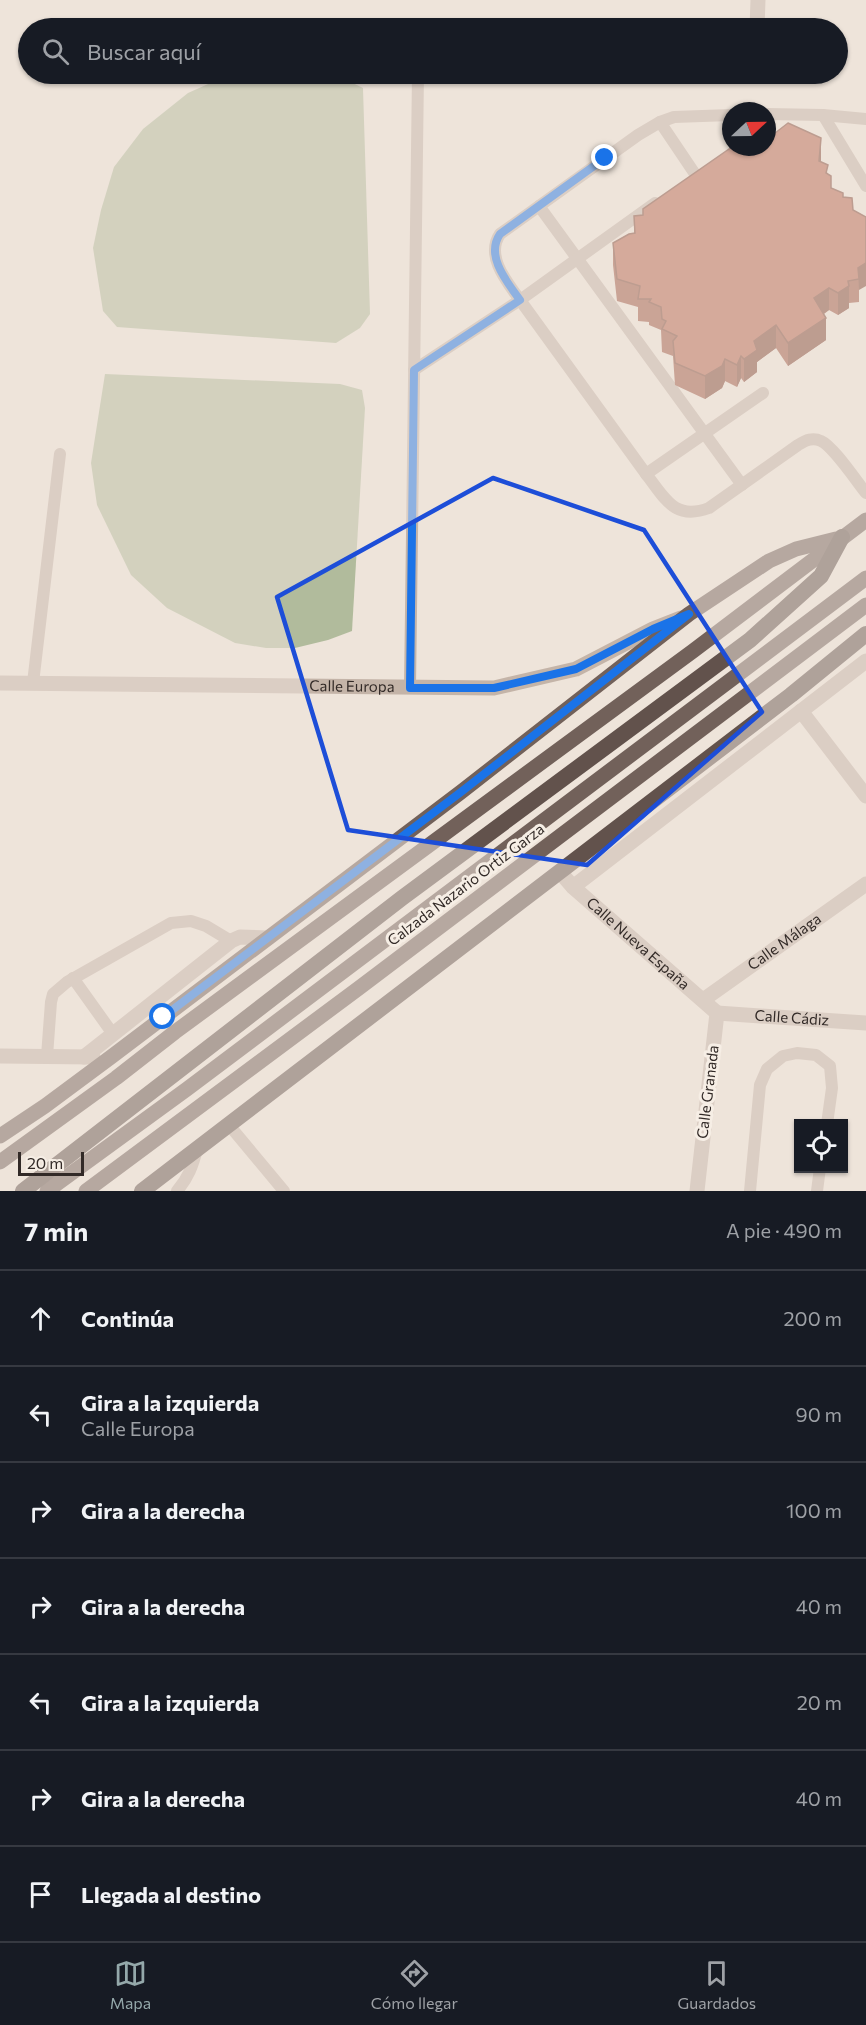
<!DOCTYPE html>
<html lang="es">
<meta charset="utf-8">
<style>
:root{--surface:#171b24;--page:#242831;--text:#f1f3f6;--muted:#9ea1a6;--line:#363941;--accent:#94a8aa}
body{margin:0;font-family:Commissioner,sans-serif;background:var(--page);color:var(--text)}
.controls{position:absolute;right:18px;bottom:18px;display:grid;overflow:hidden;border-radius:0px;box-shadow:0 2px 4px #0004}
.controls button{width:54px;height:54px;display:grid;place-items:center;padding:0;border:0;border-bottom:2px solid var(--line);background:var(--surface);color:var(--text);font:30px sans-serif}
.compass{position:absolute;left:722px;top:102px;width:54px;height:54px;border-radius:50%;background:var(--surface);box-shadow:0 2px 4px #0004;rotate:68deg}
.scale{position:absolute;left:18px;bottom:15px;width:66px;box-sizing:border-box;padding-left:6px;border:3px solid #322a27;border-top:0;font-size:16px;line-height:21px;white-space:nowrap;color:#322a27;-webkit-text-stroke:4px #f6eee5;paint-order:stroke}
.stop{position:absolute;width:18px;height:18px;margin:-14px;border:4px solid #1a73e8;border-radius:50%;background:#fff}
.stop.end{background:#1a73e8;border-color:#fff;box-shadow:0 2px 6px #0008}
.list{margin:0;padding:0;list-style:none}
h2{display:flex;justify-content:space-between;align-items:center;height:78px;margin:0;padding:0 24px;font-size:26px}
h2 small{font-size:20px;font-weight:400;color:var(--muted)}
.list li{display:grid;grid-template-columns:39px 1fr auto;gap:18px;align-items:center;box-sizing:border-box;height:96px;padding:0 24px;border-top:2px solid var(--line)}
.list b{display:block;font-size:22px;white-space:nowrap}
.list p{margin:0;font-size:20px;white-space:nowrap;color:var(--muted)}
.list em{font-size:20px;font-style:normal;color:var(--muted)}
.icon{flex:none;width:33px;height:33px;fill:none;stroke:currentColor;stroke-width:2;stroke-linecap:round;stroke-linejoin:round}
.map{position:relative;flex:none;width:866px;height:1191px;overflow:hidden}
.search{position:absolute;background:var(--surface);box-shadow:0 2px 4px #0004;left:18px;right:18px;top:18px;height:66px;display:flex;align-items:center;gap:15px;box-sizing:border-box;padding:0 21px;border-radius:33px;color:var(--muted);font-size:22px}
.sheet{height:750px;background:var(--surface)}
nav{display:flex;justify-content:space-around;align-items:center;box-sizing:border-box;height:84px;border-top:2px solid var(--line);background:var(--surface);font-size:16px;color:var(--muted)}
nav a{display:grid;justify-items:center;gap:3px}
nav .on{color:var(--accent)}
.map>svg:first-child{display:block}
.garden{fill:#b1bb9c}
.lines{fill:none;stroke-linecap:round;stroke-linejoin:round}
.service{stroke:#c4b4a8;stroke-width:12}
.minor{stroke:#c4b4a8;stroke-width:15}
.primary{stroke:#72615a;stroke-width:15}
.trunk{stroke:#62524c;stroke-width:16}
.wall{fill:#9d5744}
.shaded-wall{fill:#804737}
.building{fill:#b7654f;stroke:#804737;stroke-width:1.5}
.route{stroke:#1a73e8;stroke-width:8}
.marked{fill:none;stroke:#1d4ed8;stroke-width:4.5;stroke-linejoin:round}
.labels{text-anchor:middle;stroke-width:6;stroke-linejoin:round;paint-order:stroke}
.street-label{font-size:15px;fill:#322a27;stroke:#f6eee5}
</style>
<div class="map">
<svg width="866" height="1191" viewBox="0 0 866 1191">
<rect width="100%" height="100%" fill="#eee4da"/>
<g class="garden">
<polygon points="238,74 334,74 363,88 370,314 360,328 336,343 117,327 103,311 93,248 101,210 114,167 143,129 188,93 226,76"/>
<polygon points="105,374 340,384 362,390 365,408 352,631 328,640 295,648 266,648 235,643 167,608 131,575 97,505 91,463"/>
</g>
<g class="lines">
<g class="service">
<polyline points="767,114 823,115 866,119"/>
<path d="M731 115 674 117 660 122 638 135 500 234C485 256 507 282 520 300L646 474C665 498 674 521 709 508L798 445C806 440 813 437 821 441 833 446 857 482 866 493"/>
<polyline points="823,115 866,186"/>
<polyline points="660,122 695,174"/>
<polyline points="539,206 742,485"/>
<polyline points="414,370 520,300 655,203"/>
<polyline points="646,474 763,393"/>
<polyline points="33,683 60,454"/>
<polyline points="410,688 418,74"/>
<polyline points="73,978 113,1034"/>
<polyline points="47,1056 51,1002 53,994 67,982 171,923 191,921 206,926 231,941"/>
<polyline points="229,1125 284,1191"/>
<path d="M177 1191C188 1178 193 1166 197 1149"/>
<polyline points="750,1191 760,1085 767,1069 783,1056 797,1053 816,1055 830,1066 832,1088 827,1124"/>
<polyline points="817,1191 820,1168"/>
</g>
<g class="minor">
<polyline points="757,28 758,0"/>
<path id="s1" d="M0 683 494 688 576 669 653 629 681 618"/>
<polyline points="801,711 866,796"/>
<path id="s2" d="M560 872 573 887 717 1013 697 1191"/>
<polyline points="573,887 866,661"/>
<path id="s3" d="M703 1000 866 884"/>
<path id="s4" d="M717 1013 866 1023"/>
<polyline points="0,1056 93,1057"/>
<polyline points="84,1057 231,941 240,937 268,938"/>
</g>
<g class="primary">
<polyline points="0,1136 45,1106 111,1057 461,792 689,614 769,561 796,549 836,539"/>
<polyline points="0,1162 116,1078 175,1032 693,651 866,520"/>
<polyline points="47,1191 187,1089 866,578"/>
<polyline points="86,1191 359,988 866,605"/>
</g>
<g class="trunk">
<polyline points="23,1191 402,898 750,640 821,576 842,537"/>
<polyline points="142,1191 791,695 866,634"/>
</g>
</g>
<polygon class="wall" points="821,162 828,174 831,188 843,197 853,210 866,217 859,290 859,302 849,303 849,308 838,315 829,310 824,314 826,340 788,366 776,348 757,362 757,372 744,382 741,378 737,387 725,381 722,388 705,399 675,385 673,356 662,352 661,330 649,325 649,322 638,321 638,307 617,301 613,265 613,243 634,233 634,216 643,215"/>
<g class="shaded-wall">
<polygon points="821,138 821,160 819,183 819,161"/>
<polygon points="866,263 866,286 859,290 858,268"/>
<polygon points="849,286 849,308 838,315 838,293"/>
<polygon points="829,288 829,310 814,320 814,298"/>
<polygon points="826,318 826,340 788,366 788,343"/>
<polygon points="776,325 776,348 757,362 757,372 744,382 744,359 754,341"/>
<polygon points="741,356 741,378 737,387 737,365"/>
<polygon points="725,359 725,381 722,388 705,399 705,376"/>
</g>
<polygon class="building" points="788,123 821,138 819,161 828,165 826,173 831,176 831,188 843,193 843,197 852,198 853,210 866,217 866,263 858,268 859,279 848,281 849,286 838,293 829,288 814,298 826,318 788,343 776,325 754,341 757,350 744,359 741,356 737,365 725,359 722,366 705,376 675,363 673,341 677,336 662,329 666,321 662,319 661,307 649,302 651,299 638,299 640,286 617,279 613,243 629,234 635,233 634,216 643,215 643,209 732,147 767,147 767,136 770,137"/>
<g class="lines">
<path class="route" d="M163 1017 461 792 689 614 653 629 576 669 494 688H410L414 370 520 300C507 282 485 256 500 234L605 158"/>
</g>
<path d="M0 0H866V1191H0ZM493 478 644 530 762 712 587 865 348 830 277 597Z" fill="#eee4da" fill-opacity=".55" fill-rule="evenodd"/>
<path class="marked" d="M493 478 644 530 762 712 587 865 348 830 277 597Z"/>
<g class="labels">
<g class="street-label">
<text dy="5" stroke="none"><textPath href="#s1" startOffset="352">Calle Europa</textPath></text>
<text transform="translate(466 885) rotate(-37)" y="5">Calzada Nazario Ortiz Garza</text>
<text dy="5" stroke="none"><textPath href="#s3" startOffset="100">Calle Málaga</textPath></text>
<text dy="5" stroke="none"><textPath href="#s2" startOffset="106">Calle Nueva España</textPath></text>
<text dy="5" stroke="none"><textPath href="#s4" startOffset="75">Calle Cádiz</textPath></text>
<text transform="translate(708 1092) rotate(-83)" y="5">Calle Granada</text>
</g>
</g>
</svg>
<div class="controls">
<button><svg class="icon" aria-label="locate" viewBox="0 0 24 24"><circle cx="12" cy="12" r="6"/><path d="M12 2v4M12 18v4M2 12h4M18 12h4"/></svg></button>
</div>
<svg class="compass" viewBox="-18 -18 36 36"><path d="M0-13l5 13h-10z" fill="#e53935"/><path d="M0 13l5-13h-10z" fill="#9ea1a6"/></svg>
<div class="scale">20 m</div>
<div class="stop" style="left:163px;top:1017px"></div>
<div class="stop end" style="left:605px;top:158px"></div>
<div class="search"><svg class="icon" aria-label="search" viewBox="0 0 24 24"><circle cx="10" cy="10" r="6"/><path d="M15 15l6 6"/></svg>Buscar aquí</div>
</div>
<section class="sheet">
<h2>7 min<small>A pie · 490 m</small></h2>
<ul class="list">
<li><svg class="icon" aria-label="ahead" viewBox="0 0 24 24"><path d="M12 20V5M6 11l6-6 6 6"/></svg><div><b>Continúa</b></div><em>200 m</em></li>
<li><svg class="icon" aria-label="left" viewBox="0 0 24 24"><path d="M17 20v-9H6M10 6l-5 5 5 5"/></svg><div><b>Gira a la izquierda</b><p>Calle Europa</p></div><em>90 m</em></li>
<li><svg class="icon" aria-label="right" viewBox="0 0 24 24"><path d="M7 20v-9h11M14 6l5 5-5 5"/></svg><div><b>Gira a la derecha</b></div><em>100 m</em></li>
<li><svg class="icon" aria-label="right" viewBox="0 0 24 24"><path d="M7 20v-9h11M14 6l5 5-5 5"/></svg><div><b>Gira a la derecha</b></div><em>40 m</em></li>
<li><svg class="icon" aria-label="left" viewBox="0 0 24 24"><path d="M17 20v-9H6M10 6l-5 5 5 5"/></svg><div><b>Gira a la izquierda</b></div><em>20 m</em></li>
<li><svg class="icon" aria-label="right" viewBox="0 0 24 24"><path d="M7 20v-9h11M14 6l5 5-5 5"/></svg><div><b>Gira a la derecha</b></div><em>40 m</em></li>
<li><svg class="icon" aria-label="arrive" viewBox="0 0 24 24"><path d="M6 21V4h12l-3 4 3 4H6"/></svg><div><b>Llegada al destino</b></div></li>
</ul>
</section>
<nav>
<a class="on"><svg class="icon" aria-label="map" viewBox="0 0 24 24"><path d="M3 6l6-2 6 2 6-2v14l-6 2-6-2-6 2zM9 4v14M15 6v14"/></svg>Mapa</a>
<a><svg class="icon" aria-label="directions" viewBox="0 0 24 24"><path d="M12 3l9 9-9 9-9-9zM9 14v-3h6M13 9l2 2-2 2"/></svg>Cómo llegar</a>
<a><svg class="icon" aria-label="saved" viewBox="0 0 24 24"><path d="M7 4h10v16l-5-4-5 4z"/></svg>Guardados</a>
</nav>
